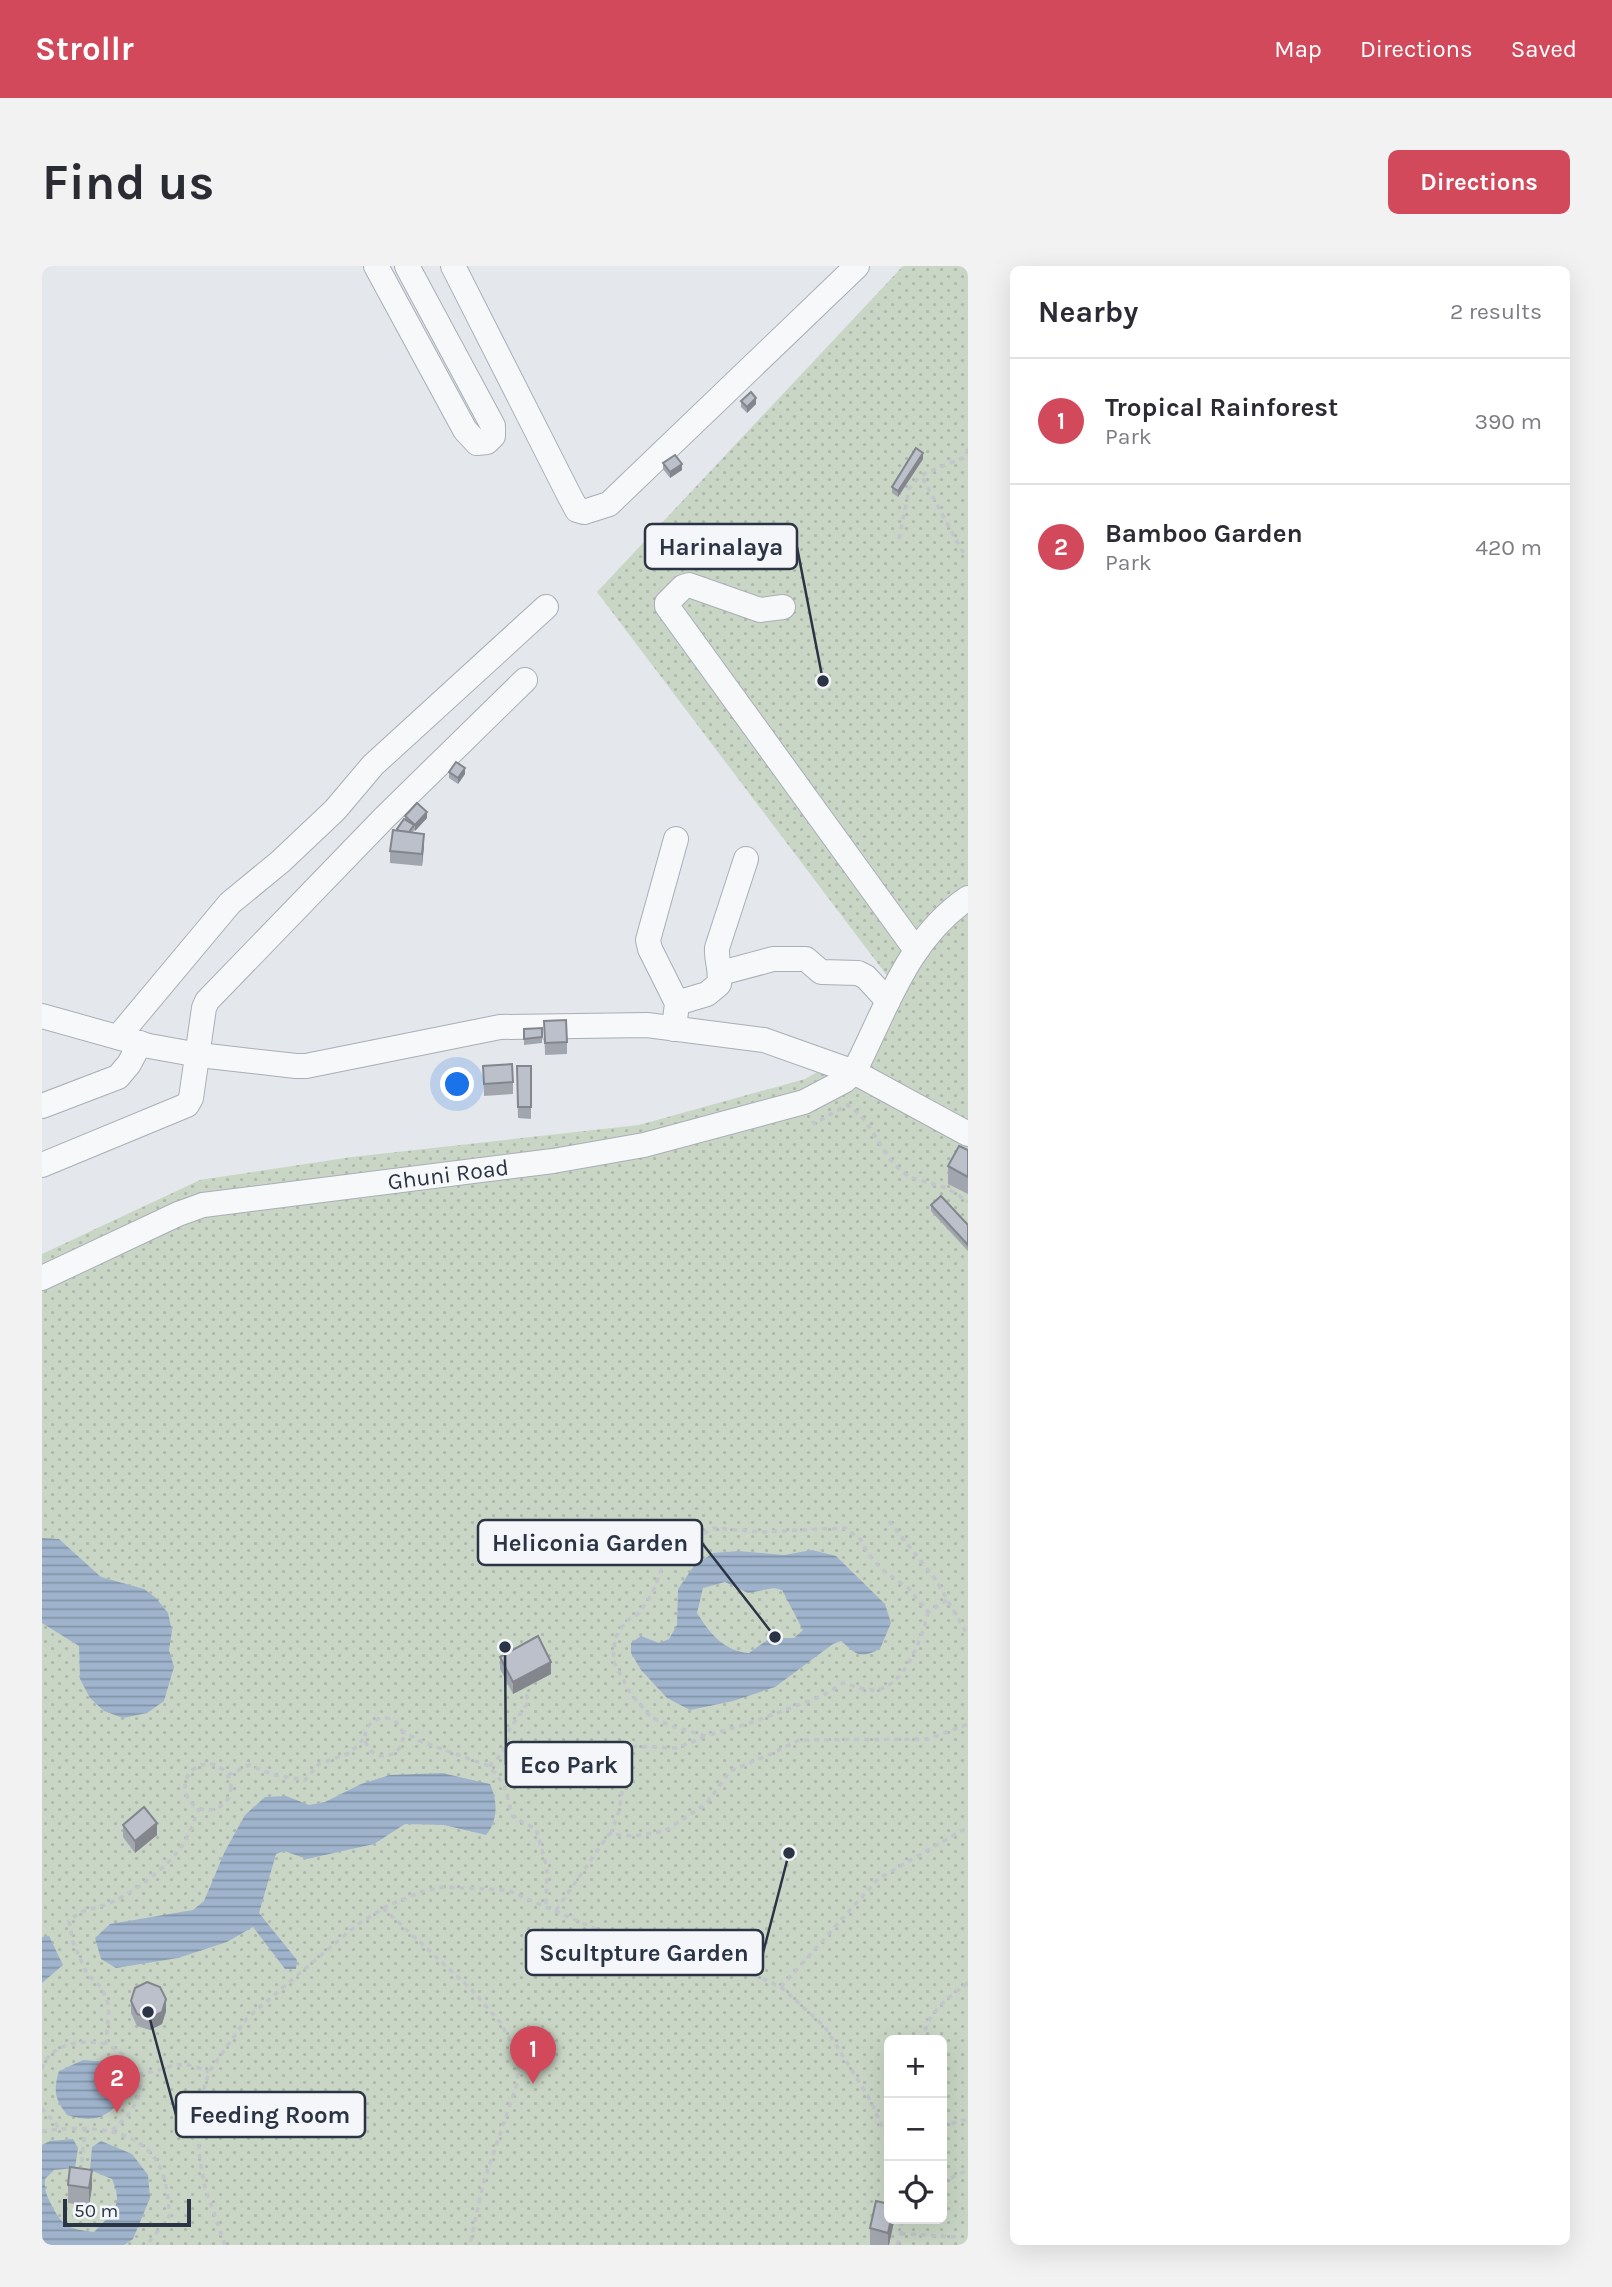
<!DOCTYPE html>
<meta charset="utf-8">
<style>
:root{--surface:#fff;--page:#f2f2f3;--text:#2b2b33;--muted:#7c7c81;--line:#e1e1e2;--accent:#d1495b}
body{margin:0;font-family:Karla,sans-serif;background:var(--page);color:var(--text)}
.controls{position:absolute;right:21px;bottom:21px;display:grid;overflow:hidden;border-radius:10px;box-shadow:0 7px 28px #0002}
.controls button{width:63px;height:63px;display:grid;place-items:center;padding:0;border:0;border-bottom:2px solid var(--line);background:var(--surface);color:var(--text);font:35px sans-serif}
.scale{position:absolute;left:21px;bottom:18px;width:128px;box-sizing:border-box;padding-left:7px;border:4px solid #2b3445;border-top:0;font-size:19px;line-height:24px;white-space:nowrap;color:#2b3445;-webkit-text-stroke:5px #f4f6f9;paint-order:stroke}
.you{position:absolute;left:416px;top:819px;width:24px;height:24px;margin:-18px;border:5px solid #fff;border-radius:50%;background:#1a73e8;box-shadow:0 0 0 10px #1a73e833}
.badge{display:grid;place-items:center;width:46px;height:46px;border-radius:50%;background:var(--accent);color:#fff;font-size:23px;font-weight:700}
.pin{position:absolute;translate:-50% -58px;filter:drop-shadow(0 2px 4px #0008)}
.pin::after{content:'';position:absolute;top:37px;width:24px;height:21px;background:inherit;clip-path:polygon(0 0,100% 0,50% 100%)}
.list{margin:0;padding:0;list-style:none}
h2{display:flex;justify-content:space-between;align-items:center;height:91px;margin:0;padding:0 28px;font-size:30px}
h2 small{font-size:23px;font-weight:400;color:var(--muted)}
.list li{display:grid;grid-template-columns:46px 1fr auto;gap:21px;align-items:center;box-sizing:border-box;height:126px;padding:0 28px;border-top:2px solid var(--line)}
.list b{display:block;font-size:26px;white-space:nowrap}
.list p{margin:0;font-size:23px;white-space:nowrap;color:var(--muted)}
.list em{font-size:23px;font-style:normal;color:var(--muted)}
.icon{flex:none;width:38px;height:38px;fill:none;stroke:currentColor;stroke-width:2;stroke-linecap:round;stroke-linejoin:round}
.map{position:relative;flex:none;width:926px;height:1979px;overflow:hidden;border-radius:10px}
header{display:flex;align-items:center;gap:42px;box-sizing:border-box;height:98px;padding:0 35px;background:var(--accent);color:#fff}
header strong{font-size:33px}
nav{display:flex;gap:38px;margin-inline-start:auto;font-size:24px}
.intro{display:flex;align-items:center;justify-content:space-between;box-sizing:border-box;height:168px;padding:0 42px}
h1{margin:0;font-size:49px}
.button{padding:18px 32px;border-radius:10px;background:var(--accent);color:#fff;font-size:24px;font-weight:700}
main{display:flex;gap:42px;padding:0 42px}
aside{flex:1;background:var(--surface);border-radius:10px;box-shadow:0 7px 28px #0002}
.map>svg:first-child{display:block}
.park{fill:url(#park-dots);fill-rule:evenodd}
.water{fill:url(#water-rules);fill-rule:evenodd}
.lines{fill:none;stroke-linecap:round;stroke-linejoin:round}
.minor-casing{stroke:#a9aeb7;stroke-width:26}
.path{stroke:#c2c5cb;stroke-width:3.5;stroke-dasharray:5 5;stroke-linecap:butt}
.minor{stroke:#f7f8fa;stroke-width:24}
.wall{fill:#a1a5ae}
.shaded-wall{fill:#83868d}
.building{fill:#bbc0ca;stroke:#83868d;stroke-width:2}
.labels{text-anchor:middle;stroke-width:5;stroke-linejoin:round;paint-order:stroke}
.street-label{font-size:23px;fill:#2b3445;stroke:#f4f6f9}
.leader{fill:none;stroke:#2b3445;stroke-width:2.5}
.callout-dot{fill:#2b3445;stroke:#f4f6f9;stroke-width:2.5}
.callout{fill:#f4f6f9;stroke:#2b3445;stroke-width:2.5}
.callout-label{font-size:24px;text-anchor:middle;font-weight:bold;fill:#2b3445}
</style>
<header>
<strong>Strollr</strong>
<nav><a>Map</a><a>Directions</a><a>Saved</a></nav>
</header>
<div class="intro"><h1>Find us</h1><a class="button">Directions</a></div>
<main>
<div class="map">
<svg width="926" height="1979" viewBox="0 0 926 1979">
<defs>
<pattern id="park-dots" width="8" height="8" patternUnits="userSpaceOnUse" patternTransform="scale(1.75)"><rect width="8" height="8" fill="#c9d6c5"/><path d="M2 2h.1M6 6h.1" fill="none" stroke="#adb8ab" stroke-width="1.8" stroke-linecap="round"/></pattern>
<pattern id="water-rules" width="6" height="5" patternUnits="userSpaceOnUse" patternTransform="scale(1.75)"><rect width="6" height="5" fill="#9fb4cc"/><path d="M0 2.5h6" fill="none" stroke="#8293a7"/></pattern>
</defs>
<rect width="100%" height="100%" fill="#e4e7ec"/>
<path class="park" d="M861 0H926V1979H0V988L158 914 310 891 597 859 763 813 814 784 849 715 555 326ZM847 1774H900V1953H847Z"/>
<g class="water">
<polygon points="0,1272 17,1273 59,1311 102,1323 114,1332 126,1347 130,1365 127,1384 132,1401 122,1435 105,1447 81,1452 62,1445 48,1432 38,1413 37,1380 0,1357"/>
<path d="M770 1284 794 1290 843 1338 849 1357 838 1383C817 1393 815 1389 799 1375L791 1378 733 1421 691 1435 648 1444 625 1432 599 1404 589 1387V1377L599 1370 617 1377 627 1373 635 1359 636 1323 652 1300 671 1287 696 1285 742 1289ZM683 1316 706 1327 732 1322 740 1324 761 1364 752 1372H728L707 1387C681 1385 668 1367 655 1347L661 1322Z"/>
<path d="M400 1507 448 1518C456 1535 456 1555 444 1569L402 1559 363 1558 332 1578 265 1593 242 1585 234 1588 217 1647 255 1694 254 1703H243L211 1661 185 1676 136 1692 74 1702 59 1693 53 1672 68 1658 151 1644 162 1635 183 1585 203 1549 223 1531 244 1530 267 1539 283 1536 319 1518 348 1509Z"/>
<polygon points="7,1670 21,1699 0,1717 0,1671"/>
<path d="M41 1794 66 1796 80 1813 82 1833C61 1853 53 1857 25 1849 13 1833 11 1825 17 1805Z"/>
<path d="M31 1873 36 1882 33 1902 12 1904 3 1913C2 1924 5 1930 10 1940 21 1962 29 1963 52 1966 71 1946 82 1941 70 1913L48 1904 50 1881 59 1875 90 1888 106 1909 108 1932 91 1973 82 1979H0V1879L8 1875Z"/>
</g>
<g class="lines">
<g class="minor-casing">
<g id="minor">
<polyline points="334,0 423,164 435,177 445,176 451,170 451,160 365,0"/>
<polyline points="411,0 527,229 535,244 542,246 567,238 815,0"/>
<polyline points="741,341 718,344 647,319 641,321 625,337 625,340 874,684"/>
<polyline points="679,707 731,693 764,693 779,706 816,707 824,711 846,735"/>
<path d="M635 737 665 728 677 718C680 705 674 695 675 682L704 593"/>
<polyline points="0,750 107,780 157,789 254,800 264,800 458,761 605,759 722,774 812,806 926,868"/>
<polyline points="632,763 635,737 608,683 606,674 634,573"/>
<polyline points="76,771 188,637 238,596 293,544 331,499 504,341"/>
<polyline points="0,840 76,811 87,798 98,777"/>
<polyline points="0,899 145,839 149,832 162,742 165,735 342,552 483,414"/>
<path id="s1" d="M0 1012 136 948 161 939 511 895 602 879 762 836 802 815 812 806C844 744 865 673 926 632"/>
</g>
</g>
<g class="path">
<polyline points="926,183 923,191 879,209 920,285 926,290"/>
<polyline points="857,273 867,223 879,209"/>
<path d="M771 855 772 858 805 839C830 854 837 884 857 903 872 917 890 915 908 924 914 927 920 932 926 936"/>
<polyline points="847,1255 894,1314 926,1370"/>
<path d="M886 1346C881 1370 863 1421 833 1424 824 1425 810 1419 801 1417L780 1430 711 1456 664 1470 629 1460 609 1451 588 1427 571 1394 573 1372 584 1355 596 1348 610 1328 620 1302 648 1276 671 1262 721 1266 803 1262 819 1274 825 1286 839 1303 866 1322 886 1346 905 1334"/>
<circle cx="342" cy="1471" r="19"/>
<polyline points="359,1464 378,1475 447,1500 462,1519 471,1551 494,1563 505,1602 504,1640"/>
<circle cx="166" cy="1521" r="23"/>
<polyline points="447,1500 460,1488 467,1464 487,1435 483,1426"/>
<polyline points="186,1509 207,1499 232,1509 263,1514 277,1498 308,1487 323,1471"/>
<path d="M568 1568C583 1537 581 1514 580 1480L635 1482 662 1471"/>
<polyline points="341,1642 430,1724 458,1756 477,1791 475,1818 441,1918 428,1979"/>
<polyline points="514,1644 567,1568 591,1570 623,1565 664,1538 688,1505 729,1488 757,1474 886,1473 926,1458"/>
<polyline points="739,1721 836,1613 926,1561"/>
<path d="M880 1774C886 1746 904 1733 926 1717"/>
<path d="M0 1803C7 1777 41 1773 64 1778"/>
<path d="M96 1808C130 1805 131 1790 167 1806"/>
<polyline points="0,1842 18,1863"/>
<polyline points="900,1860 926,1853"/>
<path d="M70 1864C108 1835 108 1800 64 1778L67 1741 60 1722 45 1708 31 1676 27 1655C41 1641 53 1644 70 1636 93 1626 128 1599 141 1578 148 1568 152 1554 157 1543"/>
<path d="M0 1865C46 1859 110 1859 123 1916 126 1927 126 1938 128 1949L105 1979"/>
<polyline points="39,1906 43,1863"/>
<polyline points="900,1916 926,1904"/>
<polyline points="859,1968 919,1971"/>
<polyline points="183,1979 162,1918 157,1887 155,1862 157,1838 167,1806 205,1752 316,1658 345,1640 379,1626 401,1621 465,1624 600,1683 646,1689 688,1698 739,1721 783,1761 827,1832 847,1875"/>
<polyline points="855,1979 859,1968 860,1953"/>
</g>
<use href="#minor" class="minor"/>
</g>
<g class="wall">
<polygon points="699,135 714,138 705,147 699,141"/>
<polygon points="881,193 856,231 850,227 850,221"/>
<polygon points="621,197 640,204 628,212 621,203"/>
<polygon points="407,506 423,508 416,518 407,512"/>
<polygon points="363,550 385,552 373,565 372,564 371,566 382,580 380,600 348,597 348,585 355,563 363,553"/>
<polygon points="502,755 525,776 525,788 503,789"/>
<polygon points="500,762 500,777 482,779 482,763"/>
<polygon points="441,800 471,816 471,828 442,830"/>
<polygon points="475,800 489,800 489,853 476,852"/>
<polygon points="926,884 926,928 906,918 906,900"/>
<polygon points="889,939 926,959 926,985 889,945"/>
<polygon points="458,1391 509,1408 471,1428 458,1403"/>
<polygon points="81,1559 115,1569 93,1587 81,1571"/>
<polygon points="89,1735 124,1745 120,1758 108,1764 95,1760 89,1747"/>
<polygon points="26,1919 50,1921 47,1940 26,1937"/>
<polygon points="852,1953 847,1979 828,1979 828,1962"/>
</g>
<g class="shaded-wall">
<polygon points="714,132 714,138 705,147 705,141"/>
<polygon points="881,187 881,193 856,231 856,225"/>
<polygon points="640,198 640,204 628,212 628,206"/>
<polygon points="423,502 423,508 416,518 416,512"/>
<polygon points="385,546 385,552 373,565 373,559"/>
<polygon points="382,568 382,580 380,600 380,588"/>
<polygon points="509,1396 509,1408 471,1428 471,1416"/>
<polygon points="115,1557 115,1569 93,1587 93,1575"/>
<polygon points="124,1733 124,1745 120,1758 108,1764 108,1752"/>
<polygon points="50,1904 50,1921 47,1940 47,1922"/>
<polygon points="849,1953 852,1953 852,1956 847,1979 846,1979 846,1967"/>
</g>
<g class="building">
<polygon points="709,126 714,132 705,141 699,135"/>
<polygon points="874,182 881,187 856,225 850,221"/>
<polygon points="633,189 640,198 628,206 621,197"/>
<polygon points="414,496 423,502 416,512 407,506"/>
<polygon points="375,537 385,546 373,559 363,550"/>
<polygon points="362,553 372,559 367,566 357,565 355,563"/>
<polygon points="351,564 382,568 380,588 348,585"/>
<polygon points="524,754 525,776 503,777 502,755"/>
<polygon points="500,762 500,771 482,773 482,763"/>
<polygon points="470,798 471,816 442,818 441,800"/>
<polygon points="475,800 489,800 489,841 476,841"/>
<polygon points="917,880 926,884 926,911 906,900"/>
<polygon points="899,930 926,959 926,979 889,939"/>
<polygon points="496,1370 509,1396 471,1416 458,1391"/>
<polygon points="102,1541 115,1557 93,1575 81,1559"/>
<polygon points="105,1716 118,1721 124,1733 120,1746 108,1752 95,1748 89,1735 93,1722"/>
<polygon points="28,1901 50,1904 47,1922 26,1919"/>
<polygon points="834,1935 847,1938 847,1953 849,1953 846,1967 828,1962"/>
</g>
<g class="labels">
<g class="street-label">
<text dy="8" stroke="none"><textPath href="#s1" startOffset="424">Ghuni Road</textPath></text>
</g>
</g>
<path class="leader" d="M781 415L755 281M733 1371L660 1277M463 1381L464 1499M747 1587L721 1687M106 1746L134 1849"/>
<g class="callout-dot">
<circle cx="781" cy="415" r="7"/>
<circle cx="733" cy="1371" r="7"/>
<circle cx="463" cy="1381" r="7"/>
<circle cx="747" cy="1587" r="7"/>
<circle cx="106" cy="1746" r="7"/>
</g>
<g class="callout">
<rect x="603" y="258" width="152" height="45" rx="7"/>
<rect x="436" y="1254" width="224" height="45" rx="7"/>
<rect x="464" y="1476" width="126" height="45" rx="7"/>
<rect x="484" y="1664" width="237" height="45" rx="7"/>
<rect x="134" y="1826" width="189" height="45" rx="7"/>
</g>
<g class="callout-label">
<text x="679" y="289">Harinalaya</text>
<text x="548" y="1285">Heliconia Garden</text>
<text x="527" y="1507">Eco Park</text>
<text x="602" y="1695">Scultpture Garden</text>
<text x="228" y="1857">Feeding Room</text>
</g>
</svg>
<div class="controls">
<button>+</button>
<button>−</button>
<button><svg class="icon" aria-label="locate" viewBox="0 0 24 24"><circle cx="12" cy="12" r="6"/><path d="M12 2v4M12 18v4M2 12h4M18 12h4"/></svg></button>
</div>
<div class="scale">50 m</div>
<div class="you"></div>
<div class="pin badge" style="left:491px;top:1818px">1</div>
<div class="pin badge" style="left:75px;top:1847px">2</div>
</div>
<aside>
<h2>Nearby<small>2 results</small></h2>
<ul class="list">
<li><span class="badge">1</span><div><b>Tropical Rainforest</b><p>Park</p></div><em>390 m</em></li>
<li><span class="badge">2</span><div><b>Bamboo Garden</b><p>Park</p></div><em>420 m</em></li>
</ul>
</aside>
</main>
